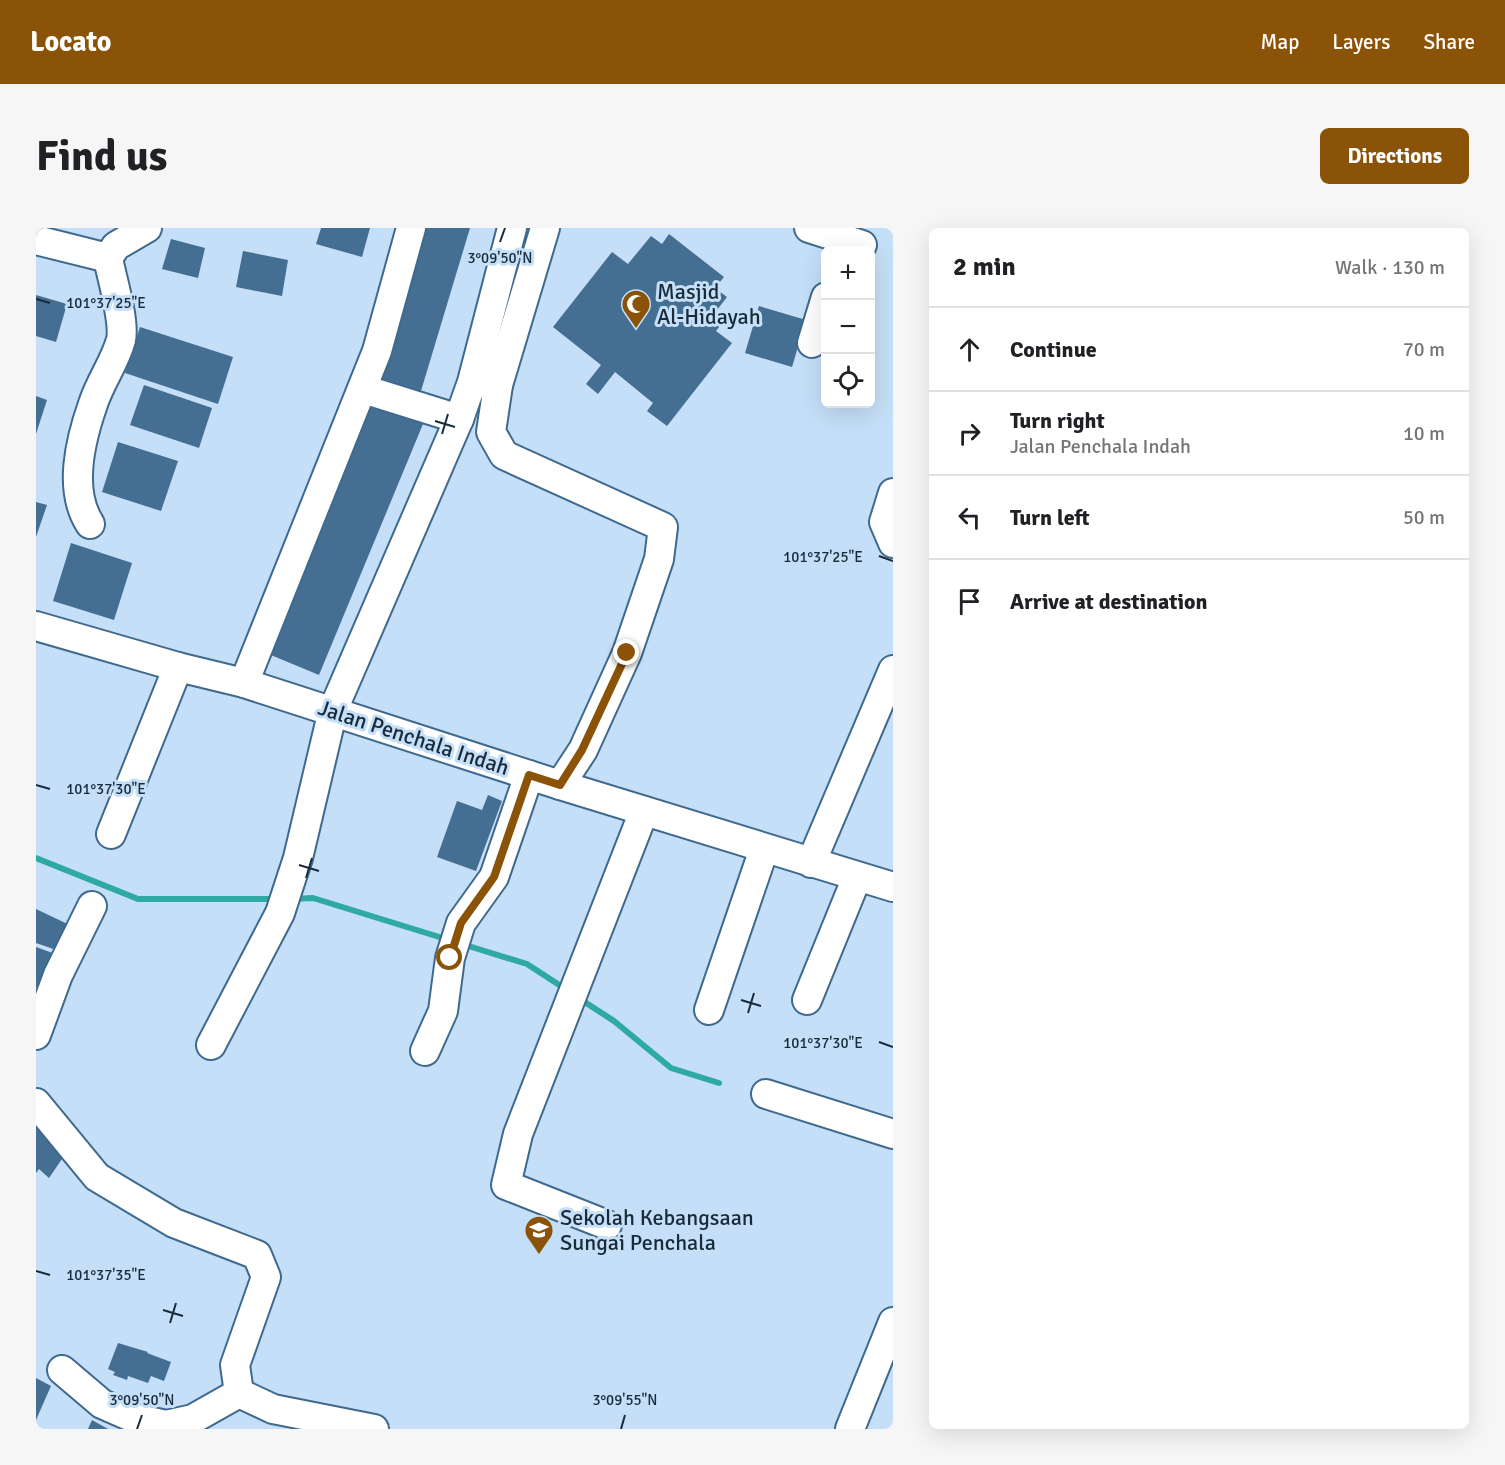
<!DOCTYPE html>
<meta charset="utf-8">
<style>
:root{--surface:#fff;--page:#f6f6f6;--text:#202124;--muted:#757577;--line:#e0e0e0;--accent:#8b5307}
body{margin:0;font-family:Signika,sans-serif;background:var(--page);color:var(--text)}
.controls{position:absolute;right:18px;top:18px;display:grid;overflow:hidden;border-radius:9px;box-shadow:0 6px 24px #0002}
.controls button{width:54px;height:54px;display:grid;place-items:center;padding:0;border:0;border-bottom:2px solid var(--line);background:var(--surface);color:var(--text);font:30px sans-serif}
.stop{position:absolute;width:18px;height:18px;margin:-14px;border:4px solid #8b5307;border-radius:50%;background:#fff}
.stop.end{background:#8b5307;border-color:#fff;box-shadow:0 2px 6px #0008}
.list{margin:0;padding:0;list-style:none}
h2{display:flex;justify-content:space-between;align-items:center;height:78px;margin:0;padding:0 24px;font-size:26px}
h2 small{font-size:20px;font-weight:400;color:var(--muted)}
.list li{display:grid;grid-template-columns:39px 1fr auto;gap:18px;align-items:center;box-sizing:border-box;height:84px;padding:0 24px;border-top:2px solid var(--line)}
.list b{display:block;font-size:22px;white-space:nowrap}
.list p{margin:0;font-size:20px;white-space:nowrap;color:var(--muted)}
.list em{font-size:20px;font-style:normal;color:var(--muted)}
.icon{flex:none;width:33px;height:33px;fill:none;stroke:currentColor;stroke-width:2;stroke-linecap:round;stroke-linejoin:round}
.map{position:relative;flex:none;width:857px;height:1201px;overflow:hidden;border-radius:9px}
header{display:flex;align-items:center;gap:36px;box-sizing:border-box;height:84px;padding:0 30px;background:var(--accent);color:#fff}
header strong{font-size:28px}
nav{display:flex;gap:33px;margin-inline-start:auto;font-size:21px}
.intro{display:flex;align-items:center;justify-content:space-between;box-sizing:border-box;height:144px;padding:0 36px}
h1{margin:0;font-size:42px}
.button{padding:15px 27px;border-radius:9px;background:var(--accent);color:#fff;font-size:21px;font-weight:700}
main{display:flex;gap:36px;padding:0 36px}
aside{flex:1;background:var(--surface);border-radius:9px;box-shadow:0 6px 24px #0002}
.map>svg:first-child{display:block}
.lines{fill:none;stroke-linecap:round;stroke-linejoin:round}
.stream{stroke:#2faaa3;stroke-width:6}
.building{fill:#446e92}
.minor-casing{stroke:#3f698d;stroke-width:32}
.minor{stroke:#fff;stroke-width:28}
.route{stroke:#8b5307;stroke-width:8}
.ticks{fill:none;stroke:#192b3a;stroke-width:2}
.labels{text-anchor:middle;stroke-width:6;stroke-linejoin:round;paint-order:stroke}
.poi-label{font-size:22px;fill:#192b3a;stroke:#c4dff7;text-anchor:start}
.street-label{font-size:22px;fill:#192b3a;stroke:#c4dff7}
.ticks-label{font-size:15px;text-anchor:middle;fill:#192b3a;stroke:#c4dff7;stroke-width:6;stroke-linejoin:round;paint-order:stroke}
</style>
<header>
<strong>Locato</strong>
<nav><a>Map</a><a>Layers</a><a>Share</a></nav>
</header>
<div class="intro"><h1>Find us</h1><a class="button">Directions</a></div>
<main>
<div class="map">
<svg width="857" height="1201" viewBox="0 0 857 1201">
<rect width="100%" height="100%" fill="#c4dff7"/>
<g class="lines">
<g class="stream">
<polyline points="0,630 102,671 239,671"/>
<polyline points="256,671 277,670 413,712"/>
<polyline points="426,716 491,736 531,762"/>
<polyline points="544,771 578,793 635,840 683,855"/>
</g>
</g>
<g class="building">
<polygon points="285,0 334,0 326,29 280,16"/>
<polygon points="386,0 434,0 385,163 341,149"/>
<polygon points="633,6 688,49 679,60 691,69 681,82 691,89 680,103 696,115 631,198 611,183 617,175 579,144 562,166 550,156 565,137 517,99 576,24 592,36 615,8 626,16"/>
<polygon points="135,11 169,20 162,50 126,41"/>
<polygon points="207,23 252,32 246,68 200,59"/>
<polygon points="0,67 31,76 20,114 0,108"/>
<polygon points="723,78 770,92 756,139 709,125"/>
<polygon points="104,99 197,129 182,176 89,145"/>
<polygon points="108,157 176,180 163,220 94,197"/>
<polygon points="0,168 11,172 0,206"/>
<polygon points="334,174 387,196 283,447 230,425"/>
<polygon points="82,214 142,233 125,283 66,264"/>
<polygon points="0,274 11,277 0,309"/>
<polygon points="35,315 96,335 78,392 17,373"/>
<polygon points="452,567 466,573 440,643 401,629 421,573 446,582"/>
<polygon points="0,681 40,700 29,725 0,715"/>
<polygon points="0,719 22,727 11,762 0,759"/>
<polygon points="0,900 28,928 13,950 3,941 0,945"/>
<polygon points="82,1115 112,1124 111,1125 135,1134 128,1153 115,1148 112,1155 92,1148 91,1152 77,1147 79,1144 72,1141"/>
<polygon points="0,1150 15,1158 0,1192"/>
<polygon points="56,1192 72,1201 52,1201"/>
</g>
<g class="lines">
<g class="minor-casing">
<g id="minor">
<polyline points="773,0 826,17"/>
<polyline points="0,12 72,30"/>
<polyline points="776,115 790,69"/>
<polyline points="445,155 462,157 509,0"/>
<polyline points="462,157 455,204 468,227 627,299 623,331 591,425 547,522 524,557"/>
<polyline points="327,161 423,191"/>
<polyline points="857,265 848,294 857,315"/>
<path d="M54 296C32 262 44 213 57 176 64 154 79 134 85 112 89 93 76 51 72 30L80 18 111 0"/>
<polyline points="0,398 142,439 208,455 524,557 857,659"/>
<polyline points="208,455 341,123 375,0"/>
<polyline points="75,606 142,439"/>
<polyline points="775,635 857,442"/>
<polyline points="771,772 821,649"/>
<polyline points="673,782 728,621"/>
<polyline points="0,807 22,747 56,678"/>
<polyline points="175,817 244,685 262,630 297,482 423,191 436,154 476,0"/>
<polyline points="389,823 407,783 414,730 425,695 458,649 493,547"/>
<polyline points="730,866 857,906"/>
<polyline points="0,875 61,949 138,995 221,1027 230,1049 199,1137 203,1165 237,1181 338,1201"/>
<polyline points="571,997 470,957 482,906 608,583"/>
<polyline points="26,1142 66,1176 98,1190 130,1197 157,1191 203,1165"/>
<polyline points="814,1201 857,1094"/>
</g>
</g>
<use href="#minor" class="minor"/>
</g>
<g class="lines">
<polyline class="route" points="414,730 425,695 458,649 493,547 524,557 546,522 591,425"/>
</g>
<path class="ticks" d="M464 14 469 0M0 71 14 75M399 193 419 199M406 206 412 186M843 328 857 333M0 557 14 561M263 637 283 643M270 650 276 630M705 772 725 778M712 785 718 765M843 814 857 819M0 1043 14 1047M127 1082 147 1088M134 1095 140 1075M101 1201 106 1187M585 1201 589 1187"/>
<defs>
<g id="mosque-pin" transform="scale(1.5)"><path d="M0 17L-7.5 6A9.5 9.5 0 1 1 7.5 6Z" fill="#8b5307" stroke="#c4dff7"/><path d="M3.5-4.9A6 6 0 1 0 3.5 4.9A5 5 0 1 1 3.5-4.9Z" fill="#fff"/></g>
<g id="school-pin" transform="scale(1.5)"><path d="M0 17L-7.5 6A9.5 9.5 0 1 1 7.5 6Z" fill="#8b5307" stroke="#c4dff7"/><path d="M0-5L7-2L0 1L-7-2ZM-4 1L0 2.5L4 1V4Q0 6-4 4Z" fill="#fff"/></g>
</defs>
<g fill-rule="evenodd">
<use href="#mosque-pin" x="600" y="76"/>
<use href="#school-pin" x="503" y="1002"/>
</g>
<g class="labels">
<g class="poi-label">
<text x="621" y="71">Masjid<tspan x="621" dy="25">Al-Hidayah</tspan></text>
<text x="524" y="997">Sekolah Kebangsaan<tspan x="524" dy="25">Sungai Penchala</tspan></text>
</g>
<g class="street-label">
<text transform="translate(378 509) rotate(18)" y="8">Jalan Penchala Indah</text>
</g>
</g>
<g class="ticks-label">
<text x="464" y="35">3°09'50"N</text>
<text x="70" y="80">101°37'25"E</text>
<text x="787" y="334">101°37'25"E</text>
<text x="70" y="566">101°37'30"E</text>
<text x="787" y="820">101°37'30"E</text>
<text x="70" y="1052">101°37'35"E</text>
<text x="106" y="1177">3°09'50"N</text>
<text x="589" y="1177">3°09'55"N</text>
</g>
</svg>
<div class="controls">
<button>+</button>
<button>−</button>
<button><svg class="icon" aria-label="locate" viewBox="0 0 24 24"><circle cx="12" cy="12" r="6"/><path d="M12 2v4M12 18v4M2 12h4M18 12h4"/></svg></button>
</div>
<div class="stop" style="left:414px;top:730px"></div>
<div class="stop end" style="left:591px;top:425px"></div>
</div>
<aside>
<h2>2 min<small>Walk · 130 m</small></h2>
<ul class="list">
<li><svg class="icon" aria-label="ahead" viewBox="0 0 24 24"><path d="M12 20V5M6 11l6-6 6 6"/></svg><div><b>Continue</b></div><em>70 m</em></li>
<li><svg class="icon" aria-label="right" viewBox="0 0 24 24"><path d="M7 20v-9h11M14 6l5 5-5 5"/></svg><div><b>Turn right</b><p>Jalan Penchala Indah</p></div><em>10 m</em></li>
<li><svg class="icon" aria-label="left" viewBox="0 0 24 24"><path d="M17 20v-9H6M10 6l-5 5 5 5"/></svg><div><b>Turn left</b></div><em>50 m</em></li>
<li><svg class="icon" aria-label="arrive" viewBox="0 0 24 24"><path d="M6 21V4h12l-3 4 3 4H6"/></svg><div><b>Arrive at destination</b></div></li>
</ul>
</aside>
</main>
